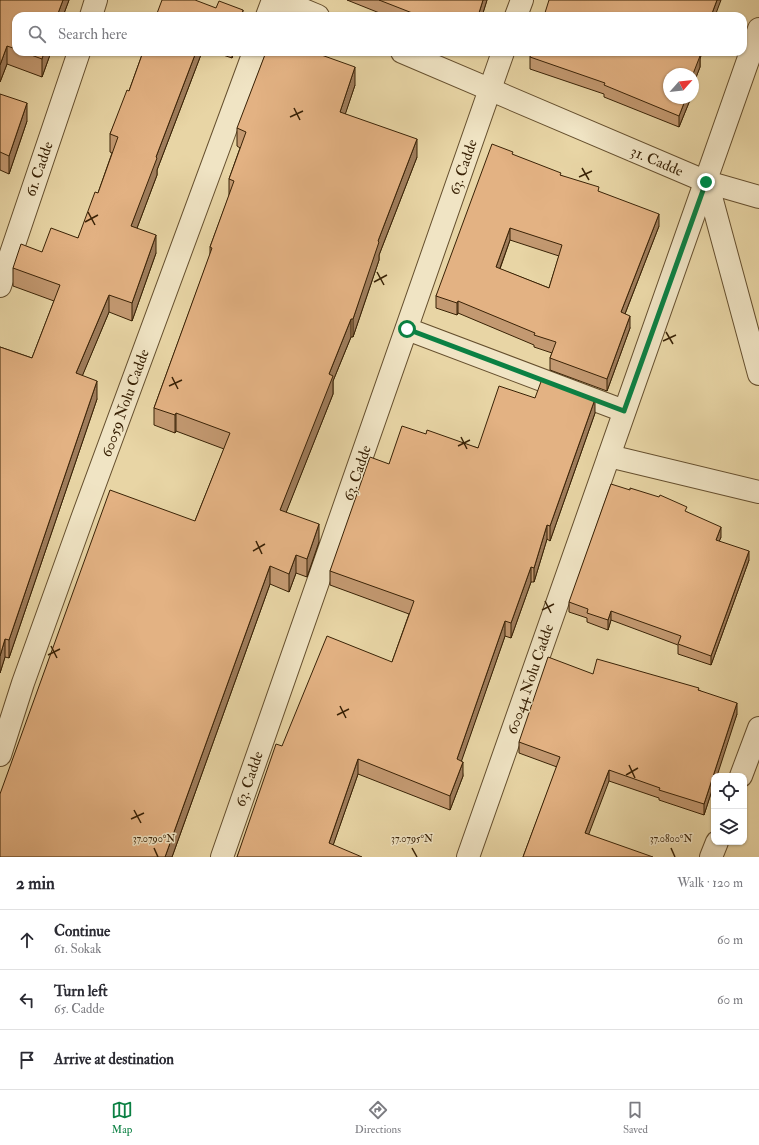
<!DOCTYPE html>
<meta charset="utf-8">
<style>
:root{--surface:#fff;--page:#f2f2f3;--text:#2b2b33;--muted:#7c7c81;--line:#e1e1e2;--accent:#0b8043}
body{margin:0;font-family:"IM FELL Double Pica",serif;background:var(--page);color:var(--text)}
.controls{position:absolute;right:12px;bottom:12px;display:grid;overflow:hidden;border-radius:8px;box-shadow:0 1px 3px #0004}
.controls button{width:36px;height:36px;display:grid;place-items:center;padding:0;border:0;border-bottom:1px solid var(--line);background:var(--surface);color:var(--text);font:20px sans-serif}
.compass{position:absolute;left:663px;top:68px;width:36px;height:36px;border-radius:50%;background:var(--surface);box-shadow:0 1px 3px #0004;rotate:63deg}
.stop{position:absolute;width:12px;height:12px;margin:-9px;border:3px solid #0b8043;border-radius:50%;background:#fff}
.stop.end{background:#0b8043;border-color:#fff;box-shadow:0 1px 4px #0008}
.list{margin:0;padding:0;list-style:none}
h2{display:flex;justify-content:space-between;align-items:center;height:52px;margin:0;padding:0 16px;font-size:17px}
h2 small{font-size:13px;font-weight:400;color:var(--muted)}
.list li{display:grid;grid-template-columns:26px 1fr auto;gap:12px;align-items:center;box-sizing:border-box;height:60px;padding:0 16px;border-top:1px solid var(--line)}
.list b{display:block;font-size:15px;white-space:nowrap}
.list p{margin:0;font-size:13px;white-space:nowrap;color:var(--muted)}
.list em{font-size:13px;font-style:normal;color:var(--muted)}
.icon{flex:none;width:22px;height:22px;fill:none;stroke:currentColor;stroke-width:2;stroke-linecap:round;stroke-linejoin:round}
.map{position:relative;flex:none;width:759px;height:857px;overflow:hidden}
.search{position:absolute;background:var(--surface);box-shadow:0 1px 3px #0004;left:12px;right:12px;top:12px;height:44px;display:flex;align-items:center;gap:10px;box-sizing:border-box;padding:0 14px;border-radius:12px;color:var(--muted);font-size:15px}
.sheet{height:232px;background:var(--surface)}
nav{display:flex;justify-content:space-around;align-items:center;box-sizing:border-box;height:56px;border-top:1px solid var(--line);background:var(--surface);font-size:11px;color:var(--muted)}
nav a{display:grid;justify-items:center;gap:2px}
nav .on{color:var(--accent)}
.map>svg:first-child{display:block}
.lines{fill:none;stroke-linecap:round;stroke-linejoin:round}
.minor-casing{stroke:#654f2e;stroke-width:24}
.minor{stroke:#f0e4c4;stroke-width:22}
.wall{fill:#c39971;stroke:#392206;fill-rule:evenodd}
.shaded-wall{fill:#9f7d5c;stroke:#392206}
.building{fill:#e3b283;stroke:#392206;fill-rule:evenodd}
.route{stroke:#0b8043;stroke-width:5}
.ticks{fill:none;stroke:#392206;stroke-width:1.5}
.labels{text-anchor:middle;stroke-width:3;stroke-linejoin:round;paint-order:stroke}
.street-label{font-size:15px;fill:#392206;stroke:#f0e4c4}
.ticks-label{font-size:10px;text-anchor:middle;fill:#392206;stroke:#f0e4c4;stroke-width:3;stroke-linejoin:round;paint-order:stroke}
</style>
<div class="map">
<svg width="759" height="857" viewBox="0 0 759 857">
<rect width="100%" height="100%" fill="#e8d5a5"/>
<filter id="stains"><feTurbulence type="fractalNoise" baseFrequency=".005" numOctaves="4"/><feColorMatrix values="0 0 0 0 .2 0 0 0 0 .09 0 0 0 0 .02 0 0 0 .5 -.17"/></filter>
<radialGradient id="worn" r=".72"><stop offset=".6" stop-color="#630" stop-opacity="0"/><stop offset="1" stop-color="#630" stop-opacity=".3"/></radialGradient>
<g class="lines">
<g class="minor-casing">
<g id="minor">
<polyline points="280,0 318,16"/>
<polyline points="91,16 96,0"/>
<polyline points="267,16 273,0"/>
<polyline points="516,16 522,0"/>
<polyline points="402,52 707,182 759,374"/>
<polyline points="707,182 759,197"/>
<polyline points="0,286 79,52"/>
<polyline points="407,329 624,411"/>
<polyline points="609,456 759,492"/>
<polyline points="0,755 23,683 83,516 254,52"/>
<polyline points="741,776 759,728"/>
<polyline points="222,857 503,52"/>
<polyline points="468,857 759,29"/>
<polyline points="711,857 717,842"/>
</g>
</g>
<use href="#minor" class="minor"/>
</g>
<g class="wall">
<polygon points="0,0 69,0 63,16 16,16 16,52 51,52 42,77 7,64 0,82"/>
<polygon points="347,0 487,0 482,16 387,16"/>
<polygon points="143,52 202,52 157,170 157,175 137,228 156,253 132,321 109,312 82,376 97,399 9,658 5,657 0,673 0,347 32,358 54,301 13,286 13,268 42,252 78,238 98,193 112,153 110,152 110,134 129,91"/>
<polygon points="214,52 234,52 232,58"/>
<polygon points="532,52 702,52 700,59 700,67 693,85 693,74 669,74 690,98 690,100 679,127 604,97 604,94 530,69 530,57"/>
<polygon points="355,85 345,114 417,157 379,255 379,260 353,337 351,337 333,381 333,394 286,512 319,542 307,577 296,573 289,592 270,584 172,857 0,857 195,521 224,449 176,431 175,433 154,425 154,408 210,255 210,247 229,196 229,179 240,148 237,146 237,128"/>
<polygon points="0,94 27,121 9,174 0,170"/>
<path d="M513 155 599 192 659 226 625 314 630 328 607 391 550 370V358L552 353 534 347V345L458 313 457 315 436 308V296ZM510 240 559 256 549 288 500 269Z"/>
<polygon points="535,398 595,413 550,541 547,539 534,582 531,582 511,638 505,636 461,761 463,776 450,810 358,774 333,845 237,857 282,746 392,662 409,614 330,585 330,571 389,464 426,434 478,448"/>
<polygon points="687,512 721,537 719,541 749,560 711,665 678,654 678,645 611,620 608,630 587,622 587,618 569,612 569,602"/>
<polygon points="593,674 699,690 737,714 714,776 714,784 704,815 659,800 659,798 609,781 523,857 557,767 519,753 519,742"/>
</g>
<g class="shaded-wall">
<polygon points="63,0 69,0 63,16 57,16"/>
<polygon points="483,0 487,0 482,16 478,16"/>
<polygon points="717,0 721,0 715,16 711,16"/>
<polygon points="243,10 243,16 241,16"/>
<polygon points="7,46 7,64 0,82 0,65"/>
<polygon points="44,52 51,52 42,77 42,59"/>
<polygon points="196,52 202,52 157,170 157,175 131,244 131,226 156,157"/>
<polygon points="232,52 234,52 232,58"/>
<polygon points="698,52 702,52 700,59 700,67 693,85 693,74"/>
<polygon points="355,67 355,85 340,130 340,112"/>
<polygon points="686,98 690,98 690,100 679,127 679,116"/>
<polygon points="27,103 27,121 9,174 9,156"/>
<polygon points="417,139 417,157 379,255 379,260 353,337 353,319 378,241"/>
<polygon points="659,214 659,226 621,324 621,312"/>
<polygon points="510,228 510,240 496,279 496,267"/>
<polygon points="156,235 156,253 132,321 132,303"/>
<polygon points="109,295 109,312 76,391 76,373"/>
<polygon points="458,301 458,313 457,315 457,303"/>
<polygon points="630,316 630,328 607,391 607,379"/>
<polygon points="351,319 351,337 333,381 333,394 280,528 280,510 329,374"/>
<polygon points="97,381 97,399 9,658 9,640"/>
<polygon points="595,399 595,413 550,541 550,526"/>
<polygon points="176,413 176,431 175,433 175,415"/>
<polygon points="319,524 319,542 307,577 307,559"/>
<polygon points="547,525 547,539 534,582 534,568"/>
<polygon points="721,527 721,537 716,549 716,540"/>
<polygon points="749,551 749,560 711,665 711,656"/>
<polygon points="296,555 296,573 289,592 289,574"/>
<polygon points="270,566 270,584 172,857 165,857"/>
<polygon points="531,567 531,582 511,638 511,623"/>
<polygon points="611,611 611,620 608,630 608,620"/>
<polygon points="505,621 505,636 457,774 457,759"/>
<polygon points="5,639 5,657 0,673 0,656"/>
<polygon points="737,703 737,714 717,776 714,776 714,784 704,815 704,804"/>
<polygon points="358,759 358,774 329,857 329,843"/>
<polygon points="463,762 463,776 450,810 450,796"/>
<polygon points="609,770 609,781 585,844 585,833"/>
</g>
<g class="building">
<polygon points="0,0 63,0 57,16 16,16 16,49 7,46 0,65"/>
<polygon points="162,0 195,0 216,8 219,1 243,10 241,16 156,16"/>
<polygon points="379,0 483,0 478,16 451,16 449,15 449,16 420,16"/>
<polygon points="549,0 717,0 711,16 544,16"/>
<polygon points="23,52 44,52 42,59"/>
<polygon points="143,52 196,52 156,157 157,158 131,226 156,235 132,303 109,295 76,373 97,381 9,640 5,639 0,656 0,347 32,358 60,285 13,268 21,244 42,252 51,228 78,238 95,192 98,193 118,137 110,134 127,90 129,91"/>
<polygon points="266,52 313,52 355,67 340,112 417,139 378,241 379,242 353,319 351,319 329,374 333,376 280,510 319,524 307,559 296,555 289,574 270,566 165,857 0,857 0,794 110,490 195,521 230,433 176,413 175,415 154,408 212,248 210,247 234,181 229,179 246,132 237,128"/>
<polygon points="532,52 698,52 697,55 700,56 693,74 669,74 669,98 686,98 679,116 604,85 605,83 530,57"/>
<polygon points="0,94 27,103 9,156 0,152"/>
<path d="M492 144 513 152 512 154 561 173 560 175 599 187 598 191 659 214 621 312 630 316 607 379 550 358 556 342 534 335 535 333 458 301 457 303 436 296ZM510 228 562 245 549 288 496 267Z"/>
<polygon points="542,379 595,399 550,526 547,525 534,568 531,567 511,623 505,621 457,759 463,762 450,796 358,759 329,843 362,857 237,857 276,744 282,746 327,636 392,662 414,601 330,571 370,457 389,464 402,426 426,434 427,430 478,448 499,386 535,398"/>
<polygon points="611,484 630,490 630,488 659,497 660,495 687,507 685,511 721,527 716,540 749,551 711,656 678,644 681,636 611,611 608,620 587,613 588,609 569,602"/>
<polygon points="548,657 593,674 597,659 699,688 698,690 737,703 704,804 659,790 660,788 609,770 585,833 653,857 523,857 560,757 519,742"/>
</g>
<g class="lines">
<polyline class="route" points="407,329 624,411 706,182"/>
</g>
<path class="ticks" d="M294 108 300 120M290 117 303 111M582 168 589 180M579 177 592 171M88 212 95 225M85 222 98 215M377 272 384 285M374 282 387 275M666 332 673 344M663 341 676 335M172 377 178 389M169 386 182 380M461 437 467 449M458 446 470 440M256 541 262 554M253 551 265 544M545 601 551 613M542 610 554 604M51 646 57 658M48 655 60 649M340 706 346 718M337 715 349 709M629 765 635 778M626 775 638 768M134 810 141 823M131 819 144 813M154 848 158 857M412 848 417 857M671 848 675 857"/>
<g class="labels">
<g class="street-label">
<text transform="translate(657 161) rotate(23)" y="5">31. Cadde</text>
<text transform="translate(463 167) rotate(-71)" y="5">63. Cadde</text>
<text transform="translate(39 169) rotate(-71)" y="5">61. Cadde</text>
<text transform="translate(125 403) rotate(-70)" y="5">60059 Nolu Cadde</text>
<text transform="translate(357 473) rotate(-71)" y="5">63. Cadde</text>
<text transform="translate(530 679) rotate(-71)" y="5">60044 Nolu Cadde</text>
<text transform="translate(249 779) rotate(-71)" y="5">63. Cadde</text>
</g>
</g>
<g class="ticks-label">
<text x="154" y="842">37.0790°N</text>
<text x="412" y="842">37.0795°N</text>
<text x="671" y="842">37.0800°N</text>
</g>
<rect width="100%" height="100%" filter="url(#stains)"/>
<rect width="100%" height="100%" fill="url(#worn)"/>
</svg>
<div class="controls">
<button><svg class="icon" aria-label="locate" viewBox="0 0 24 24"><circle cx="12" cy="12" r="6"/><path d="M12 2v4M12 18v4M2 12h4M18 12h4"/></svg></button>
<button><svg class="icon" aria-label="layers" viewBox="0 0 24 24"><path d="M12 4l9 5-9 5-9-5zM3 14l9 5 9-5"/></svg></button>
</div>
<svg class="compass" viewBox="-18 -18 36 36"><path d="M0-13l5 13h-10z" fill="#e53935"/><path d="M0 13l5-13h-10z" fill="#7c7c81"/></svg>
<div class="stop" style="left:407px;top:329px"></div>
<div class="stop end" style="left:706px;top:182px"></div>
<div class="search"><svg class="icon" aria-label="search" viewBox="0 0 24 24"><circle cx="10" cy="10" r="6"/><path d="M15 15l6 6"/></svg>Search here</div>
</div>
<section class="sheet">
<h2>2 min<small>Walk · 120 m</small></h2>
<ul class="list">
<li><svg class="icon" aria-label="ahead" viewBox="0 0 24 24"><path d="M12 20V5M6 11l6-6 6 6"/></svg><div><b>Continue</b><p>61. Sokak</p></div><em>60 m</em></li>
<li><svg class="icon" aria-label="left" viewBox="0 0 24 24"><path d="M17 20v-9H6M10 6l-5 5 5 5"/></svg><div><b>Turn left</b><p>65. Cadde</p></div><em>60 m</em></li>
<li><svg class="icon" aria-label="arrive" viewBox="0 0 24 24"><path d="M6 21V4h12l-3 4 3 4H6"/></svg><div><b>Arrive at destination</b></div></li>
</ul>
</section>
<nav>
<a class="on"><svg class="icon" aria-label="map" viewBox="0 0 24 24"><path d="M3 6l6-2 6 2 6-2v14l-6 2-6-2-6 2zM9 4v14M15 6v14"/></svg>Map</a>
<a><svg class="icon" aria-label="directions" viewBox="0 0 24 24"><path d="M12 3l9 9-9 9-9-9zM9 14v-3h6M13 9l2 2-2 2"/></svg>Directions</a>
<a><svg class="icon" aria-label="saved" viewBox="0 0 24 24"><path d="M7 4h10v16l-5-4-5 4z"/></svg>Saved</a>
</nav>
